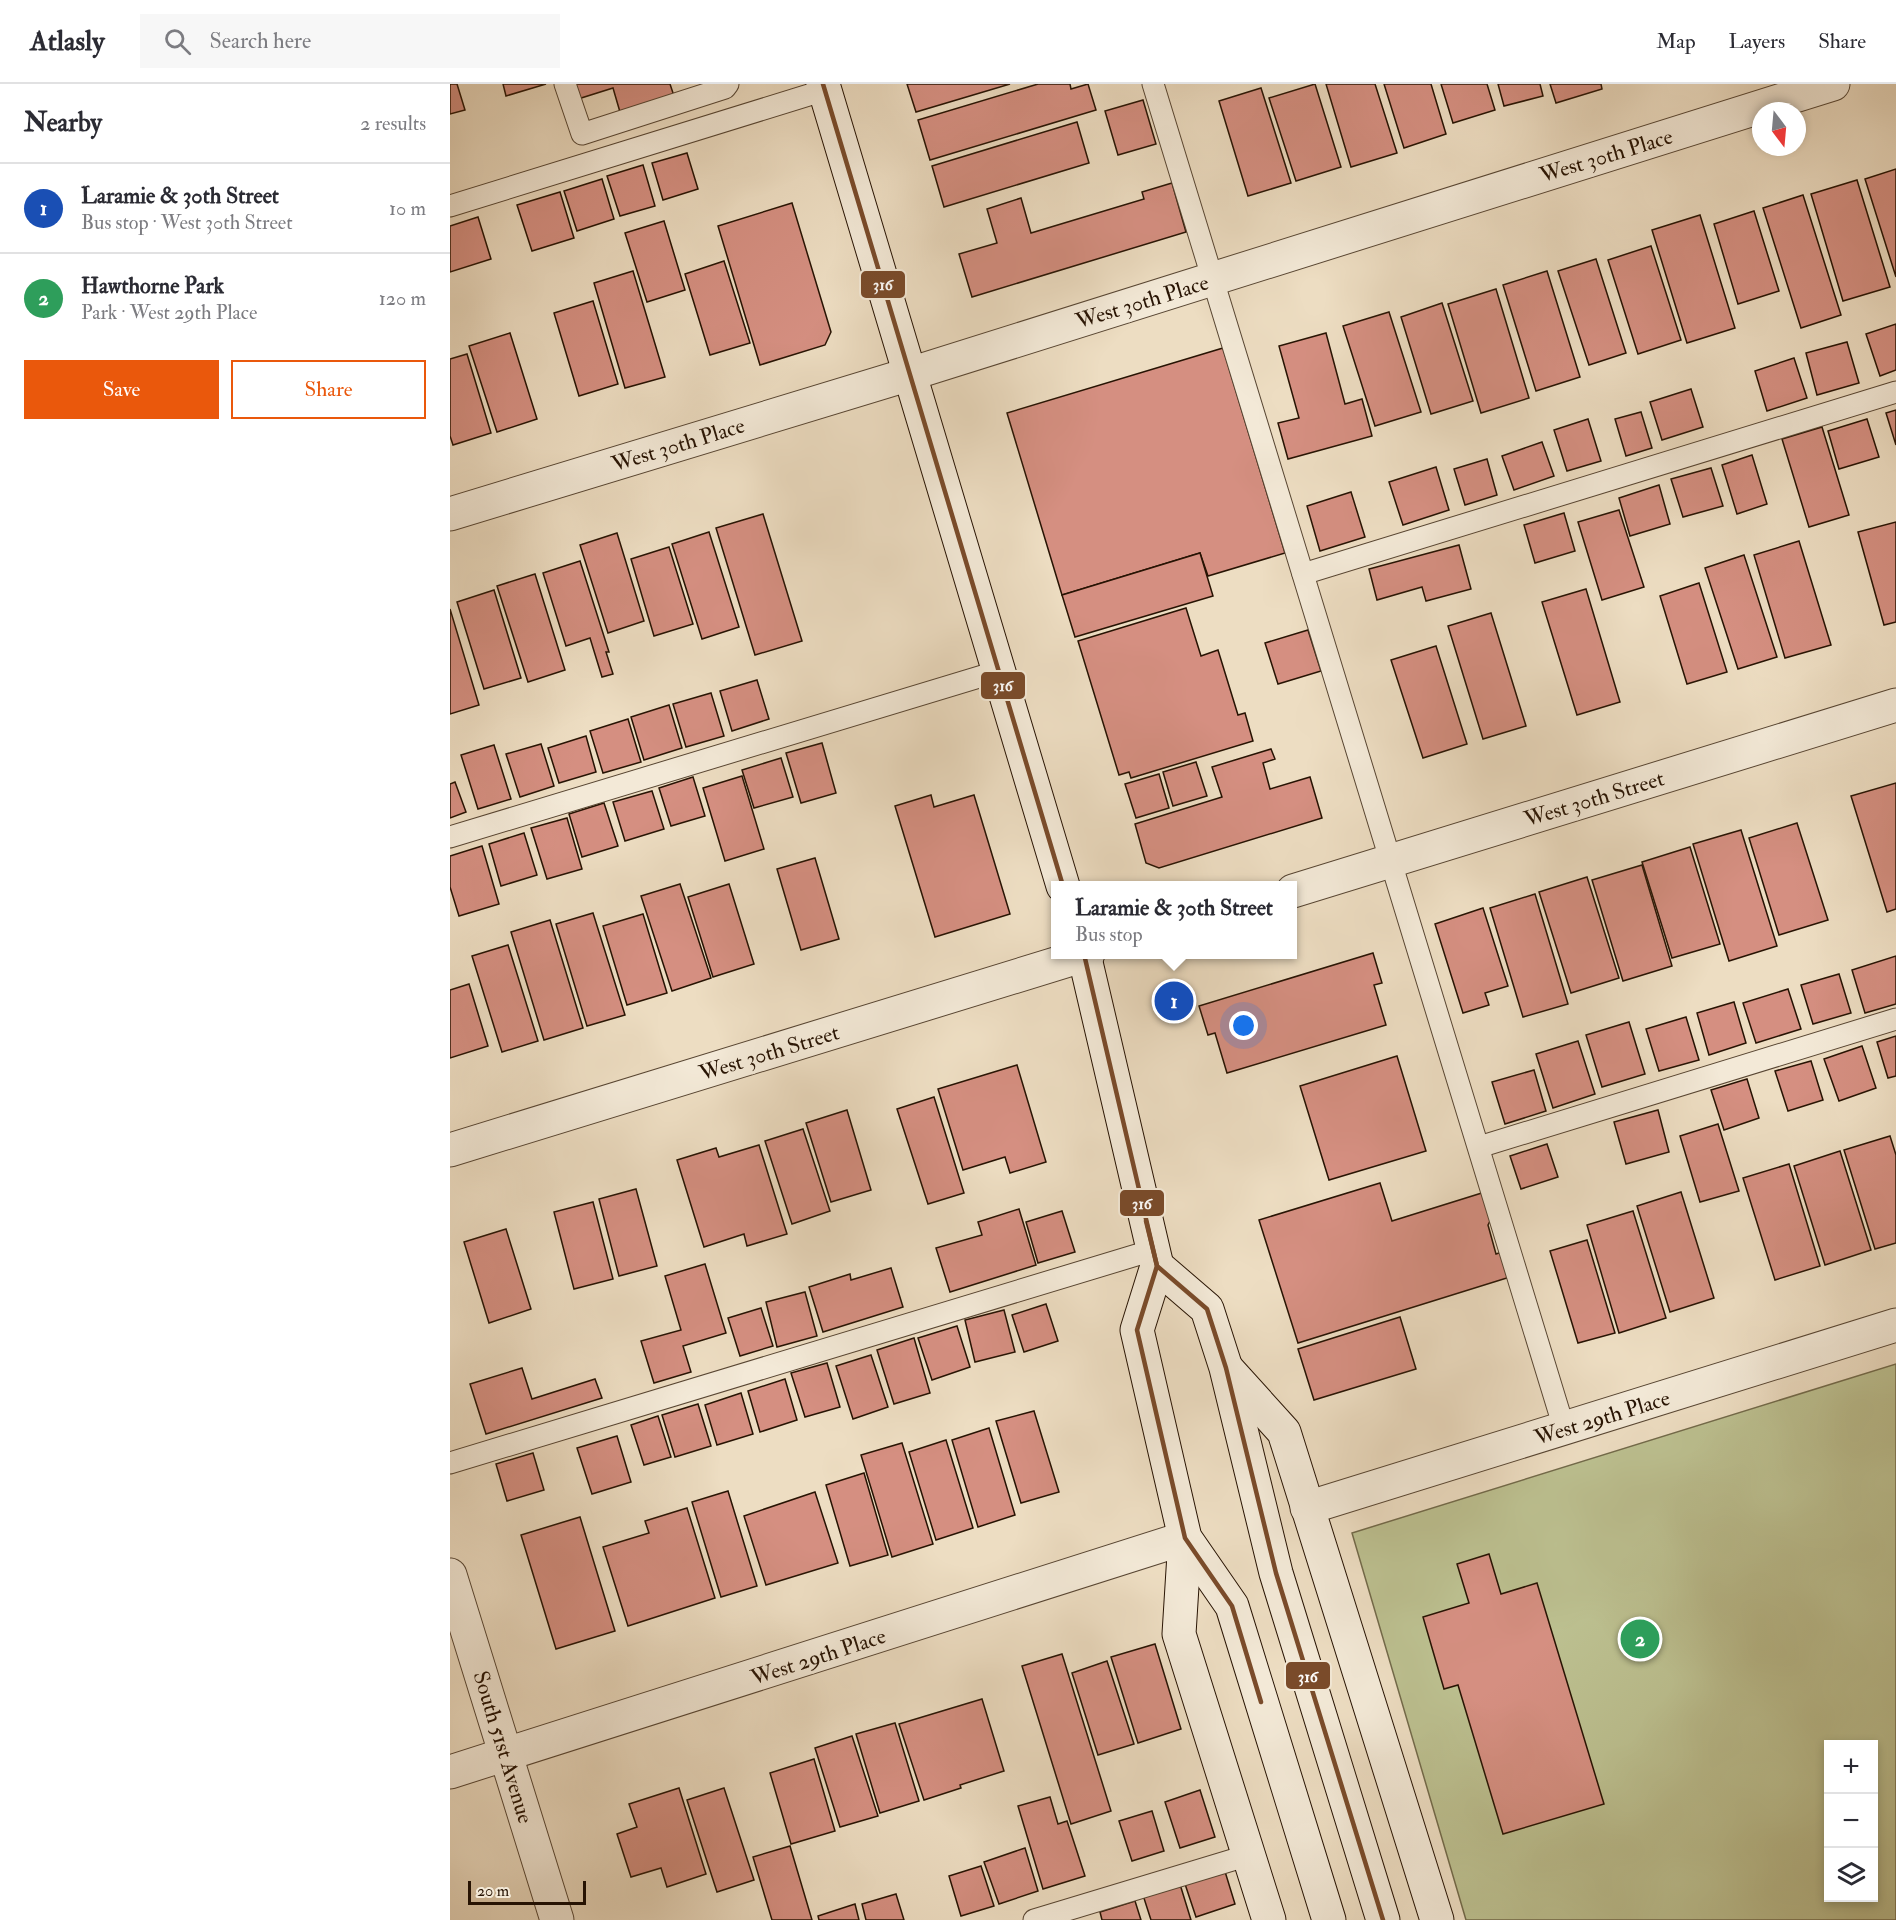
<!DOCTYPE html>
<meta charset="utf-8">
<style>
:root{--surface:#fff;--page:#f7f7f7;--text:#2b2b33;--muted:#7c7c81;--line:#e1e1e2;--accent:#ea580c}
body{margin:0;font-family:"IM FELL Double Pica",serif;background:var(--page);color:var(--text)}
.controls{position:absolute;right:18px;bottom:18px;display:grid;overflow:hidden;border-radius:0px;box-shadow:0 3px 9px #0003}
.controls button{width:54px;height:54px;display:grid;place-items:center;padding:0;border:0;border-bottom:2px solid var(--line);background:var(--surface);color:var(--text);font:30px sans-serif}
.compass{position:absolute;left:1302px;top:18px;width:54px;height:54px;border-radius:50%;background:var(--surface);box-shadow:0 3px 9px #0003;rotate:164deg}
.scale{position:absolute;left:18px;bottom:15px;width:118px;box-sizing:border-box;padding-left:6px;border:3px solid #271303;border-top:0;font-size:16px;line-height:21px;white-space:nowrap;color:#271303;-webkit-text-stroke:4px #f3e9d7;paint-order:stroke}
.you{position:absolute;left:794px;top:942px;width:21px;height:21px;margin:-15px;border:4px solid #fff;border-radius:50%;background:#1a73e8;box-shadow:0 0 0 9px #1a73e833}
.badge{display:grid;place-items:center;width:39px;height:39px;border-radius:50%;background:var(--accent);color:#fff;font-size:20px;font-weight:700}
.pin{position:absolute;translate:-50% -50%;border:3px solid #fff;box-shadow:0 2px 6px #0006}
.popup{position:absolute;left:601px;top:797px;width:246px;height:78px;box-sizing:border-box;display:grid;place-content:center;border-radius:0px;background:var(--surface);filter:drop-shadow(0 2px 4px #0005);font-size:20px;white-space:nowrap;color:var(--muted)}
.popup b{font-size:22px;color:var(--text)}
.popup::after{content:'';position:absolute;left:50%;top:100%;margin-left:-12px;border:12px solid transparent;border-top-color:var(--surface)}
.list{margin:0;padding:0;list-style:none}
h2{display:flex;justify-content:space-between;align-items:center;height:78px;margin:0;padding:0 24px;font-size:26px}
h2 small{font-size:20px;font-weight:400;color:var(--muted)}
.list li{display:grid;grid-template-columns:39px 1fr auto;gap:18px;align-items:center;box-sizing:border-box;height:90px;padding:0 24px;border-top:2px solid var(--line)}
.list b{display:block;font-size:22px;white-space:nowrap}
.list p{margin:0;font-size:20px;white-space:nowrap;color:var(--muted)}
.list em{font-size:20px;font-style:normal;color:var(--muted)}
.actions{display:flex;gap:12px;padding:18px 24px}
.actions a{flex:1;padding:14px 0;border:2px solid var(--accent);border-radius:0px;text-align:center;font-size:21px;color:var(--accent)}
.actions .main{background:var(--accent);color:#fff}
.icon{flex:none;width:33px;height:33px;fill:none;stroke:currentColor;stroke-width:2;stroke-linecap:round;stroke-linejoin:round}
.map{position:relative;flex:none;width:1446px;height:1836px;overflow:hidden}
header{display:flex;align-items:center;gap:36px;box-sizing:border-box;height:84px;padding:0 30px;background:var(--surface);border-bottom:2px solid var(--line)}
header strong{font-size:28px}
nav{display:flex;gap:33px;margin-inline-start:auto;font-size:21px}
.search{width:420px;height:54px;background:var(--page);display:flex;align-items:center;gap:15px;box-sizing:border-box;padding:0 21px;border-radius:0px;color:var(--muted);font-size:22px}
main{display:flex}
aside{flex:1;background:var(--surface)}
.map>svg:first-child{display:block}
.green{fill:#bcc090;stroke:#726a4a;stroke-width:1.5;fill-rule:evenodd}
.building{fill:#d58f81;stroke:#271303;stroke-width:1.5}
.lines{fill:none;stroke-linecap:round;stroke-linejoin:round}
.lane-casing{stroke:#584633;stroke-width:23}
.street-casing{stroke:#584633;stroke-width:35}
.secondary-casing{stroke:#271303;stroke-width:35}
.lane{stroke:#f3e9d7;stroke-width:21}
.street{stroke:#f3e9d7;stroke-width:33}
.secondary{stroke:#f3e9d7;stroke-width:33}
.bus-1-casing{stroke:#f3e9d7;stroke-width:9}
.bus-1{stroke:#7a4b2a;stroke-width:4.5}
.labels{text-anchor:middle;stroke-width:6;stroke-linejoin:round;paint-order:stroke}
.street-label{font-size:22px;fill:#271303;stroke:#f3e9d7}
.line-badge{stroke:#f3e9d7;stroke-width:2}
.badge-label{font-size:16px;text-anchor:middle;font-weight:bold;fill:#fff}
</style>
<header>
<strong>Atlasly</strong>
<div class="search"><svg class="icon" aria-label="search" viewBox="0 0 24 24"><circle cx="10" cy="10" r="6"/><path d="M15 15l6 6"/></svg>Search here</div>
<nav><a>Map</a><a>Layers</a><a>Share</a></nav>
</header>
<main>
<aside>
<h2>Nearby<small>2 results</small></h2>
<ul class="list">
<li><span class="badge" style="background:#1a4fb4">1</span><div><b>Laramie &amp; 30th Street</b><p>Bus stop · West 30th Street</p></div><em>10 m</em></li>
<li><span class="badge" style="background:#2e9e5b">2</span><div><b>Hawthorne Park</b><p>Park · West 29th Place</p></div><em>120 m</em></li>
</ul>
<div class="actions"><a class="main">Save</a><a>Share</a></div>
</aside>
<div class="map">
<svg width="1446" height="1836" viewBox="0 0 1446 1836">
<rect width="100%" height="100%" fill="#edddc2"/>
<filter id="stains"><feTurbulence type="fractalNoise" baseFrequency=".00333" numOctaves="4"/><feColorMatrix values="0 0 0 0 .2 0 0 0 0 .09 0 0 0 0 .02 0 0 0 .5 -.17"/></filter>
<radialGradient id="worn" r=".72"><stop offset=".6" stop-color="#630" stop-opacity="0"/><stop offset="1" stop-color="#630" stop-opacity=".3"/></radialGradient>
<path class="green" d="M1446 1280V1836H1016L902 1449ZM1378 1660H1424V1814H1378Z"/>
<g class="building">
<polygon points="0,0 7,0 15,26 0,30"/>
<polygon points="53,0 96,0 56,12"/>
<polygon points="123,0 220,0 224,12 170,28 163,4 128,15"/>
<polygon points="457,0 560,0 466,28"/>
<polygon points="588,0 620,0 621,5 638,0 646,26 480,76 468,36"/>
<polygon points="865,0 891,83 846,97 819,14"/>
<polygon points="876,0 925,0 947,69 901,83"/>
<polygon points="934,0 981,0 996,50 954,64"/>
<polygon points="991,0 1037,0 1045,26 1003,39"/>
<polygon points="1048,0 1090,0 1093,12 1054,22"/>
<polygon points="1100,0 1151,0 1152,5 1106,19"/>
<polygon points="811,4 841,99 798,112 769,17"/>
<polygon points="693,16 706,60 668,71 655,27"/>
<polygon points="627,38 639,79 494,123 482,82"/>
<polygon points="237,69 248,105 213,116 202,79"/>
<polygon points="193,81 205,122 170,132 157,92"/>
<polygon points="1446,85 1446,193 1415,95"/>
<polygon points="152,95 164,135 127,147 114,107"/>
<polygon points="1407,96 1440,203 1393,217 1361,110"/>
<polygon points="722,99 736,148 522,213 509,170 547,159 537,125 571,114 581,149 694,115 692,108"/>
<polygon points="110,108 124,154 82,167 67,121"/>
<polygon points="1353,111 1391,231 1351,244 1313,124"/>
<polygon points="342,119 381,248 375,261 310,281 268,142"/>
<polygon points="1304,127 1329,207 1288,220 1264,140"/>
<polygon points="1250,131 1285,244 1237,259 1202,146"/>
<polygon points="28,133 41,175 0,188 0,142"/>
<polygon points="214,137 235,206 197,218 175,149"/>
<polygon points="1201,162 1231,256 1188,270 1158,176"/>
<polygon points="1146,175 1176,269 1139,281 1108,187"/>
<polygon points="274,177 300,259 260,271 235,190"/>
<polygon points="183,187 215,293 175,304 144,199"/>
<polygon points="1097,187 1130,293 1086,307 1053,201"/>
<polygon points="1046,205 1079,314 1031,329 998,220"/>
<polygon points="143,217 168,300 129,312 104,229"/>
<polygon points="992,219 1023,317 981,330 951,233"/>
<polygon points="939,228 971,328 925,342 893,242"/>
<polygon points="1446,240 1446,286 1430,292 1416,250"/>
<polygon points="60,249 87,335 47,348 19,262"/>
<polygon points="876,249 895,320 912,315 922,352 838,375 828,339 849,334 829,262"/>
<polygon points="1397,258 1409,299 1367,311 1356,269"/>
<polygon points="773,264 835,469 758,492 750,469 612,511 557,329"/>
<polygon points="17,270 41,349 3,361 0,352 0,275"/>
<polygon points="1344,274 1357,314 1317,327 1305,287"/>
<polygon points="1241,305 1253,343 1212,356 1200,318"/>
<polygon points="1446,326 1446,361 1436,329"/>
<polygon points="1191,328 1202,364 1176,372 1165,335"/>
<polygon points="1138,335 1151,377 1117,387 1104,346"/>
<polygon points="1417,335 1429,373 1389,385 1378,347"/>
<polygon points="1372,343 1399,431 1359,443 1332,355"/>
<polygon points="1092,358 1104,392 1064,406 1052,372"/>
<polygon points="1302,371 1317,420 1287,430 1272,381"/>
<polygon points="1037,375 1047,411 1015,421 1004,385"/>
<polygon points="986,383 999,426 953,441 939,398"/>
<polygon points="1261,384 1273,422 1233,433 1221,395"/>
<polygon points="1209,401 1220,440 1180,452 1169,414"/>
<polygon points="901,408 915,453 870,467 857,422"/>
<polygon points="1169,426 1194,503 1152,516 1128,438"/>
<polygon points="1114,429 1125,467 1085,479 1074,441"/>
<polygon points="313,430 352,557 305,571 266,444"/>
<polygon points="1446,438 1446,538 1434,541 1408,448"/>
<polygon points="259,448 289,543 252,555 222,460"/>
<polygon points="167,449 194,537 158,549 130,461"/>
<polygon points="1349,457 1381,561 1335,574 1304,471"/>
<polygon points="1009,461 1021,505 976,517 972,503 927,516 919,485"/>
<polygon points="219,463 243,540 204,552 181,475"/>
<polygon points="750,469 763,512 625,553 612,511"/>
<polygon points="1294,471 1327,573 1288,585 1255,484"/>
<polygon points="130,477 159,568 156,568 163,590 152,593 140,554 116,562 93,489"/>
<polygon points="85,490 115,586 78,598 47,502"/>
<polygon points="1249,499 1277,588 1237,600 1210,512"/>
<polygon points="1136,505 1170,618 1127,631 1092,518"/>
<polygon points="44,506 71,594 34,605 7,518"/>
<polygon points="736,524 751,572 768,566 788,631 795,629 803,657 681,694 679,688 669,691 628,557"/>
<polygon points="0,525 29,621 0,630"/>
<polygon points="1041,529 1076,642 1033,655 998,542"/>
<polygon points="858,546 871,587 828,600 815,559"/>
<polygon points="986,562 1017,660 973,674 941,576"/>
<polygon points="307,596 319,635 282,647 270,607"/>
<polygon points="261,609 274,652 236,663 223,620"/>
<polygon points="219,621 232,664 194,676 181,633"/>
<polygon points="178,635 191,678 153,689 140,647"/>
<polygon points="136,652 146,688 109,699 98,664"/>
<polygon points="372,659 386,709 351,719 336,669"/>
<polygon points="91,660 104,702 70,713 56,670"/>
<polygon points="44,661 61,715 28,725 11,671"/>
<polygon points="821,665 825,675 813,679 820,705 860,693 872,734 709,784 696,779 685,740 772,713 762,683"/>
<polygon points="331,674 343,713 304,724 292,686"/>
<polygon points="746,678 757,712 723,722 713,688"/>
<polygon points="709,690 719,724 686,734 675,700"/>
<polygon points="292,692 314,765 275,777 253,704"/>
<polygon points="243,693 255,732 221,742 209,704"/>
<polygon points="5,698 16,728 0,734 0,700"/>
<polygon points="1446,699 1446,825 1437,828 1401,712"/>
<polygon points="202,707 214,745 175,757 163,718"/>
<polygon points="481,711 484,723 524,711 560,830 485,853 445,722"/>
<polygon points="154,719 168,762 132,773 119,730"/>
<polygon points="117,734 132,785 97,795 81,744"/>
<polygon points="1347,739 1378,836 1329,851 1299,754"/>
<polygon points="1291,746 1327,862 1279,877 1243,760"/>
<polygon points="74,749 87,791 51,802 39,760"/>
<polygon points="32,762 49,820 9,832 0,803 0,772"/>
<polygon points="1240,763 1270,860 1222,874 1192,778"/>
<polygon points="365,774 389,855 351,866 327,785"/>
<polygon points="1192,781 1222,882 1173,897 1142,796"/>
<polygon points="1137,793 1169,894 1121,909 1089,808"/>
<polygon points="230,800 261,894 222,907 191,812"/>
<polygon points="279,800 304,880 263,893 238,813"/>
<polygon points="1085,810 1118,920 1073,933 1040,824"/>
<polygon points="1033,824 1058,902 1035,909 1039,921 1013,929 985,840"/>
<polygon points="143,829 175,931 137,942 106,840"/>
<polygon points="193,830 217,909 177,921 153,842"/>
<polygon points="100,836 133,944 94,956 61,848"/>
<polygon points="58,861 88,957 52,968 22,872"/>
<polygon points="923,869 932,899 924,901 936,941 777,989 765,949 758,951 749,922"/>
<polygon points="1446,872 1446,920 1415,929 1402,886"/>
<polygon points="1389,890 1401,929 1363,940 1351,901"/>
<polygon points="19,900 38,962 0,974 0,906"/>
<polygon points="1338,905 1351,945 1306,959 1293,919"/>
<polygon points="1284,918 1296,959 1259,971 1247,929"/>
<polygon points="1236,933 1249,976 1209,987 1196,945"/>
<polygon points="1179,938 1195,990 1152,1003 1136,951"/>
<polygon points="1446,952 1446,992 1438,994 1427,958"/>
<polygon points="1128,957 1145,1010 1103,1024 1086,970"/>
<polygon points="1412,962 1426,1004 1389,1017 1374,975"/>
<polygon points="947,972 976,1067 879,1096 850,1002"/>
<polygon points="1361,977 1373,1016 1338,1027 1325,987"/>
<polygon points="567,981 596,1078 560,1089 555,1073 513,1086 488,1005"/>
<polygon points="1084,986 1096,1027 1055,1040 1042,998"/>
<polygon points="1297,995 1309,1034 1274,1046 1261,1006"/>
<polygon points="484,1013 514,1109 478,1120 447,1025"/>
<polygon points="397,1026 421,1106 381,1118 356,1039"/>
<polygon points="1208,1026 1219,1068 1176,1080 1164,1038"/>
<polygon points="1268,1040 1289,1107 1250,1118 1230,1052"/>
<polygon points="353,1045 380,1127 342,1140 315,1057"/>
<polygon points="1440,1052 1446,1071 1446,1159 1425,1165 1394,1066"/>
<polygon points="1097,1060 1108,1093 1071,1105 1060,1072"/>
<polygon points="309,1061 337,1150 297,1162 294,1150 254,1163 227,1076 266,1064 269,1073"/>
<polygon points="1390,1067 1421,1166 1375,1181 1344,1082"/>
<polygon points="1339,1080 1370,1182 1325,1196 1293,1094"/>
<polygon points="930,1099 942,1137 1035,1108 1043,1131 1038,1141 1046,1170 1052,1168 1060,1193 848,1259 809,1136"/>
<polygon points="186,1105 207,1182 169,1192 149,1115"/>
<polygon points="1231,1108 1264,1214 1220,1228 1187,1122"/>
<polygon points="143,1118 163,1195 124,1205 104,1128"/>
<polygon points="569,1125 586,1181 500,1208 486,1164 532,1151 528,1138"/>
<polygon points="612,1127 625,1168 588,1179 576,1138"/>
<polygon points="1183,1127 1216,1234 1169,1249 1137,1141"/>
<polygon points="56,1145 81,1225 39,1239 14,1158"/>
<polygon points="1137,1156 1165,1249 1128,1259 1100,1167"/>
<polygon points="255,1180 276,1249 233,1262 241,1288 204,1299 191,1257 231,1246 215,1192"/>
<polygon points="441,1184 453,1223 373,1248 359,1203 400,1190 401,1196"/>
<polygon points="355,1208 367,1252 327,1263 316,1218"/>
<polygon points="596,1220 608,1257 574,1268 562,1231"/>
<polygon points="311,1224 323,1262 290,1272 278,1234"/>
<polygon points="554,1226 565,1268 525,1278 515,1236"/>
<polygon points="950,1233 966,1285 864,1316 848,1265"/>
<polygon points="507,1242 520,1283 482,1296 468,1254"/>
<polygon points="464,1254 480,1309 444,1320 427,1266"/>
<polygon points="421,1271 438,1323 403,1335 386,1282"/>
<polygon points="377,1279 390,1323 355,1333 341,1289"/>
<polygon points="72,1284 82,1315 145,1295 152,1314 36,1350 20,1300"/>
<polygon points="335,1295 347,1336 310,1348 298,1307"/>
<polygon points="291,1309 303,1350 267,1361 255,1321"/>
<polygon points="248,1320 261,1362 225,1373 212,1331"/>
<polygon points="584,1327 609,1408 571,1419 546,1337"/>
<polygon points="208,1332 221,1373 194,1381 181,1341"/>
<polygon points="539,1344 565,1431 528,1443 502,1356"/>
<polygon points="167,1352 181,1398 142,1410 127,1364"/>
<polygon points="496,1356 523,1444 486,1456 459,1368"/>
<polygon points="452,1359 483,1460 442,1473 411,1371"/>
<polygon points="83,1369 94,1406 57,1417 46,1380"/>
<polygon points="414,1389 438,1471 400,1482 376,1401"/>
<polygon points="278,1407 307,1502 271,1513 242,1418"/>
<polygon points="365,1408 388,1479 316,1501 294,1432"/>
<polygon points="237,1424 265,1514 178,1542 153,1463 199,1449 195,1437"/>
<polygon points="130,1433 165,1547 106,1565 71,1451"/>
<polygon points="1039,1470 1051,1510 1087,1499 1154,1720 1053,1750 1008,1601 994,1605 973,1533 1019,1519 1007,1480"/>
<polygon points="705,1560 731,1645 688,1659 661,1573"/>
<polygon points="612,1570 661,1727 621,1740 572,1582"/>
<polygon points="657,1577 684,1660 648,1671 622,1589"/>
<polygon points="532,1615 554,1687 510,1701 511,1704 474,1716 449,1640"/>
<polygon points="445,1639 469,1717 430,1729 406,1650"/>
<polygon points="402,1652 428,1732 390,1743 365,1664"/>
<polygon points="364,1675 385,1747 341,1760 320,1689"/>
<polygon points="229,1704 256,1790 217,1803 211,1784 181,1793 167,1750 187,1743 179,1720"/>
<polygon points="274,1704 304,1796 267,1808 237,1716"/>
<polygon points="750,1706 765,1753 730,1764 715,1718"/>
<polygon points="600,1713 608,1740 617,1737 635,1792 593,1805 568,1722"/>
<polygon points="702,1727 714,1767 682,1777 669,1737"/>
<polygon points="340,1762 362,1836 322,1836 303,1773"/>
<polygon points="575,1764 588,1807 549,1820 534,1778"/>
<polygon points="773,1781 785,1820 746,1833 733,1794"/>
<polygon points="531,1782 544,1822 511,1832 499,1792"/>
<polygon points="729,1797 741,1836 701,1836 692,1808"/>
<polygon points="446,1810 454,1836 416,1836 412,1820"/>
<polygon points="685,1817 691,1836 652,1836 650,1828"/>
<polygon points="405,1820 409,1836 369,1836 368,1832"/>
</g>
<g class="lines">
<g class="lane-casing">
<g id="lane">
<polyline points="115,0 132,50 275,4 278,0"/>
<polyline points="703,0 1114,1344"/>
<polyline points="0,122 375,6"/>
<polyline points="853,490 1446,308"/>
<polyline points="0,753 549,587"/>
<polyline points="1029,1063 1446,935"/>
<polyline points="0,1379 703,1166"/>
<polyline points="584,1836 799,1771"/>
</g>
</g>
<g class="street-casing">
<g id="street">
<polyline points="0,430 460,290 1383,0"/>
<polyline points="843,807 1446,621"/>
<polyline points="0,1066 638,870"/>
<polyline points="857,1424 1446,1241"/>
<polyline points="0,1491 107,1836"/>
<polyline points="0,1688 735,1454"/>
</g>
</g>
<g class="secondary-casing">
<g id="secondary">
<polyline points="373,0 613,802"/>
<polyline points="634,870 707,1182 687,1246 735,1454 782,1522 879,1836"/>
<polyline points="707,1182 757,1225 776,1284 826,1489 933,1836"/>
<polyline points="778,1286 834,1348 987,1836"/>
<polyline points="735,1454 729,1550 819,1836"/>
</g>
</g>
<use href="#lane" class="lane"/>
<use href="#street" class="street"/>
<use href="#secondary" class="secondary"/>
<g class="bus-1-casing">
<g id="bus-1">
<polyline points="373,0 613,802"/>
<polyline points="634,870 707,1182 757,1225 776,1284 826,1489 933,1836"/>
<polyline points="696,1137 707,1182 687,1246 735,1454 782,1522 811,1618"/>
</g>
</g>
<use href="#bus-1" class="bus-1"/>
</g>
<g class="labels">
<g class="street-label">
<text transform="translate(1156 71) rotate(-17)" y="8">West 30th Place</text>
<text transform="translate(692 217) rotate(-17)" y="8">West 30th Place</text>
<text transform="translate(228 360) rotate(-17)" y="8">West 30th Place</text>
<text transform="translate(1144 714) rotate(-17)" y="8">West 30th Street</text>
<text transform="translate(319 968) rotate(-17)" y="8">West 30th Street</text>
<text transform="translate(1152 1333) rotate(-17)" y="8">West 29th Place</text>
<text transform="translate(368 1572) rotate(-18)" y="8">West 29th Place</text>
<text transform="translate(54 1663) rotate(73)" y="8">South 51st Avenue</text>
</g>
</g>
<g class="line-badge">
<rect x="410" y="186" width="46" height="29" rx="6" fill="#7a4b2a"/>
<rect x="530" y="587" width="46" height="29" rx="6" fill="#7a4b2a"/>
<rect x="669" y="1105" width="46" height="28" rx="6" fill="#7a4b2a"/>
<rect x="835" y="1577" width="46" height="29" rx="6" fill="#7a4b2a"/>
</g>
<g class="badge-label">
<text x="433" y="206">316</text>
<text x="553" y="607">316</text>
<text x="692" y="1125">316</text>
<text x="858" y="1598">316</text>
</g>
<rect width="100%" height="100%" filter="url(#stains)"/>
<rect width="100%" height="100%" fill="url(#worn)"/>
</svg>
<div class="controls">
<button>+</button>
<button>−</button>
<button><svg class="icon" aria-label="layers" viewBox="0 0 24 24"><path d="M12 4l9 5-9 5-9-5zM3 14l9 5 9-5"/></svg></button>
</div>
<svg class="compass" viewBox="-18 -18 36 36"><path d="M0-13l5 13h-10z" fill="#e53935"/><path d="M0 13l5-13h-10z" fill="#7c7c81"/></svg>
<div class="scale">20 m</div>
<div class="you"></div>
<div class="pin badge" style="left:724px;top:917px;background:#1a4fb4">1</div>
<div class="popup"><b>Laramie &amp; 30th Street</b>Bus stop</div>
<div class="pin badge" style="left:1190px;top:1555px;background:#2e9e5b">2</div>
</div>
</main>
